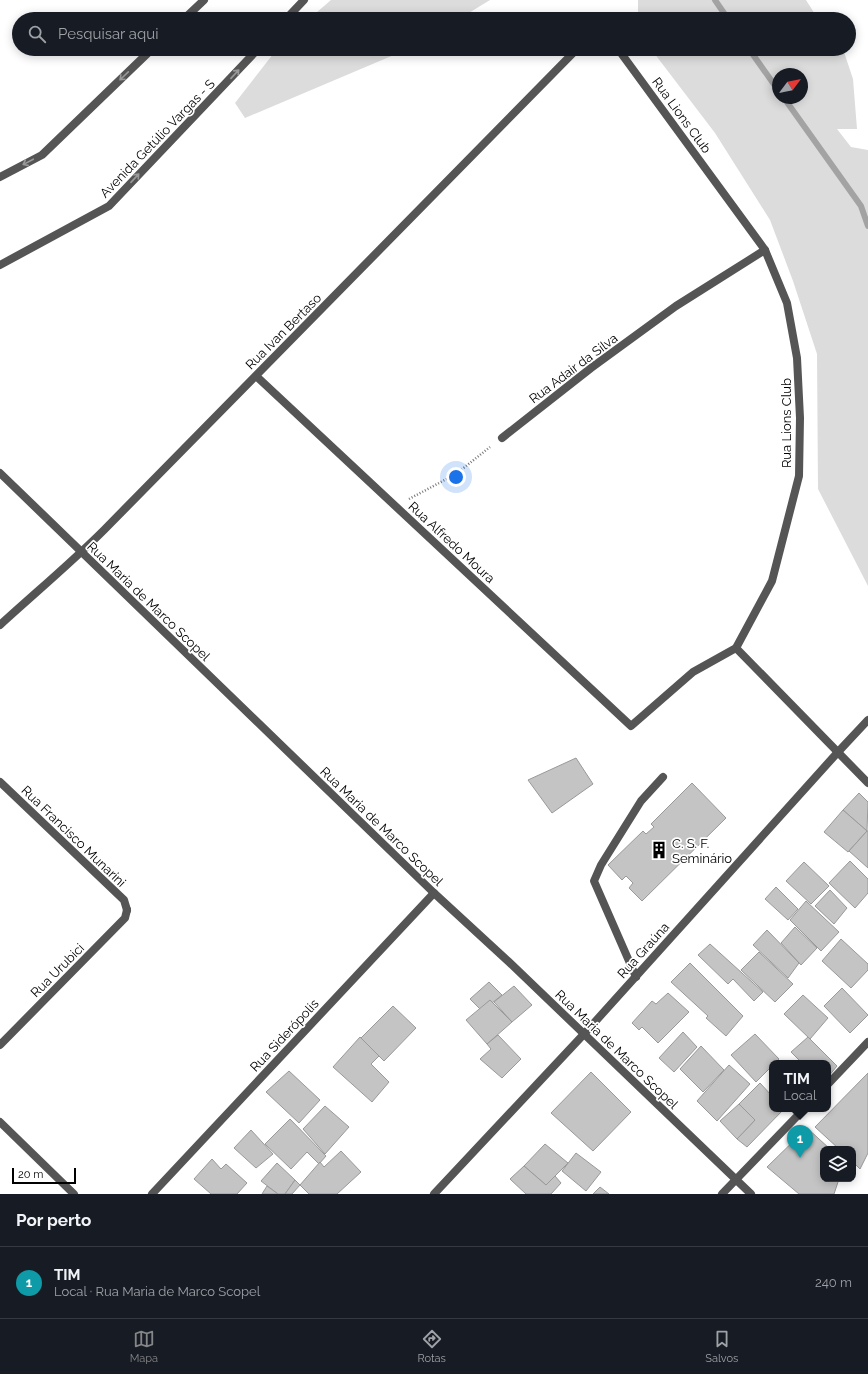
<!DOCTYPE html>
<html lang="pt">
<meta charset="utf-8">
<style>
:root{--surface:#171b24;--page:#20242c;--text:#f1f3f6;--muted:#9ea1a6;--line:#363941;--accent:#858687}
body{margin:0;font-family:Raleway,sans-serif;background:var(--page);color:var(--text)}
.controls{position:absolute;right:12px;bottom:12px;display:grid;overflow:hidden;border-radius:8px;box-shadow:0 2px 10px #0003}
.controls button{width:36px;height:36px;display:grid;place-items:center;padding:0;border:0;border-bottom:1px solid var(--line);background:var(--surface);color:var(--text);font:20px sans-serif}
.compass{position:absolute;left:772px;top:68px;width:36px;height:36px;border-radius:50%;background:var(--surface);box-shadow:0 2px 10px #0003;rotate:58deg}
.scale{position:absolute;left:12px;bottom:10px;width:64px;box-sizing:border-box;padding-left:4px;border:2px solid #000;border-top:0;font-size:11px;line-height:14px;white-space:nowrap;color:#000;-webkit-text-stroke:3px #fff;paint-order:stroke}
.you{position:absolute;left:456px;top:477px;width:14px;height:14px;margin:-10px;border:3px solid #fff;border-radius:50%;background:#1a73e8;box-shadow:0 0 0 6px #1a73e833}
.badge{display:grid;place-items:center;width:26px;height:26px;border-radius:50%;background:var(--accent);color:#fff;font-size:13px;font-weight:700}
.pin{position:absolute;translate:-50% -33px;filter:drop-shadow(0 1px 2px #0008)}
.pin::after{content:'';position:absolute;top:21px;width:14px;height:12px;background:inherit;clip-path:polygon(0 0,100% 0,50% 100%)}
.popup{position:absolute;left:769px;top:1060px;width:62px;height:52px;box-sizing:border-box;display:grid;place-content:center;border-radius:8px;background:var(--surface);filter:drop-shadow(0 1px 3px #0005);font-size:13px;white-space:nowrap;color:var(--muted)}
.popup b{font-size:15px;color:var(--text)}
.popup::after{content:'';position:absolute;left:50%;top:100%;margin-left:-8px;border:8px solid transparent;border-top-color:var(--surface)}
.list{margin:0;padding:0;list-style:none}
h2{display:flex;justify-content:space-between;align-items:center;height:52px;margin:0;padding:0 16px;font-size:17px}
h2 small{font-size:13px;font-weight:400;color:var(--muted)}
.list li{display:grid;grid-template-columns:26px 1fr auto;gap:12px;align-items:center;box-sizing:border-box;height:72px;padding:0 16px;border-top:1px solid var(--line)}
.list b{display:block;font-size:15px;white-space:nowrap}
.list p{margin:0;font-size:13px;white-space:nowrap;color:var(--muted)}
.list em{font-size:13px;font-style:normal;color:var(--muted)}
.icon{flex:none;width:22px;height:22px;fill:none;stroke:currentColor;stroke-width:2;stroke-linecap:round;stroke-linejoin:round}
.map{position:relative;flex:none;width:868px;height:1194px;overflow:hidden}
.search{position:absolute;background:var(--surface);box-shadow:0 2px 10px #0003;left:12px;right:12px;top:12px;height:44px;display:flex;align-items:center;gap:10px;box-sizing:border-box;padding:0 14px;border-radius:22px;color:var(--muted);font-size:15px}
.sheet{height:124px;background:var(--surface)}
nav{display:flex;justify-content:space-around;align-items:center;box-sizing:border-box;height:56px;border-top:1px solid var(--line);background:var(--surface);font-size:11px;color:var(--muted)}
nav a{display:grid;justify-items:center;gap:2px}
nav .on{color:var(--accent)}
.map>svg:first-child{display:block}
.green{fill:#dcdcdc;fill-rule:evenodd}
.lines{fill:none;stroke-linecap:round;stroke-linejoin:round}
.stream{stroke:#a3a3a3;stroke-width:6}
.building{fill:#c4c4c4;stroke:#999}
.path{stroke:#777;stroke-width:2.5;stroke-dasharray:1 2;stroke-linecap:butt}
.service{stroke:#555;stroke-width:8}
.minor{stroke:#555;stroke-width:8}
.tertiary{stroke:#555;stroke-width:8}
.oneway{stroke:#999}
.labels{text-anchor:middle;stroke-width:3.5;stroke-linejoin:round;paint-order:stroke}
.street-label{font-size:13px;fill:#000;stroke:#fff}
.poi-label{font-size:13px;fill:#000;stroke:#fff;text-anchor:start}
</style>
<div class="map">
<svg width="868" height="1194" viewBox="0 0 868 1194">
<rect width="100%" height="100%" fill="#fff"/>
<g class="green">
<polygon points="331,0 490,0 459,19 309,19"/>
<polygon points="638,0 806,0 818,19 638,19"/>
<polygon points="277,49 408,49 245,118 235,103"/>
<path d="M651 49H843L853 79 857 129H837L851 147 868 150V586L818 489 817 354 793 281 770 220 715 133ZM778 74H802V98H778Z"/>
</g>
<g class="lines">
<g class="stream">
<polyline points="715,0 728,19"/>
<polyline points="749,49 778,90"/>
<polyline points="784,98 861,206 868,226"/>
</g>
</g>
<g class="building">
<polygon points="576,758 593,784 552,813 528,780"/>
<polygon points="692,783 726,818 642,901 629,888 633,883 626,876 622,880 608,865 643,831 646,834 654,827 651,824"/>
<polygon points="859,793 868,802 867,831 843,810"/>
<polygon points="843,810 867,831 848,852 824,832"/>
<polygon points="867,831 868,831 868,868 849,851"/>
<polygon points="850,861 868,879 868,893 855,908 829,883"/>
<polygon points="804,862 829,886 811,904 786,881"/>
<polygon points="776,887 798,909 788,920 765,899"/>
<polygon points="830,890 847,908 834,924 815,906"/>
<polygon points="806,901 839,932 821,951 790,920"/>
<polygon points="795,927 817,948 801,965 781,943"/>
<polygon points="767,930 799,963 788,978 753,945"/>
<polygon points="841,939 868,964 868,970 851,988 822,961"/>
<polygon points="710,944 763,992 754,1001 733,979 728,984 698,955"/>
<polygon points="759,952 793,984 775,1002 741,970"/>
<polygon points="690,963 743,1016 726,1036 706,1018 708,1016 671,982"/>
<polygon points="489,982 502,995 482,1011 470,999"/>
<polygon points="514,986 532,1005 512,1022 494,1002"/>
<polygon points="842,988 868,1015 850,1033 824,1006"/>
<polygon points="668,993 689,1012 658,1043 642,1027 639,1030 632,1023 652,1001 656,1004"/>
<polygon points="803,995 828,1018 810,1039 784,1014"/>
<polygon points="490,1000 512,1022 487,1044 466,1020"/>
<polygon points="393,1006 416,1028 384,1061 361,1038"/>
<polygon points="683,1032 697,1047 674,1072 659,1058"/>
<polygon points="755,1034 779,1059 775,1063 772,1063 772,1066 756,1082 731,1055"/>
<polygon points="498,1035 521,1059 502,1078 480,1059 491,1049 487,1044"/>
<polygon points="360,1037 379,1056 371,1064 389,1082 372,1102 333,1067"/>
<polygon points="808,1037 837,1066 828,1077 828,1063 802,1063 791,1052"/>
<polygon points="701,1046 724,1070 703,1092 680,1069"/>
<polygon points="729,1065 750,1084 717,1121 697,1101"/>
<polygon points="289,1071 320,1100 299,1123 266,1092"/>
<polygon points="591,1072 631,1112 593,1151 551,1113"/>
<polygon points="868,1073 868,1153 860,1169 853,1162 853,1149 839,1149 815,1127"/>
<polygon points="760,1083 772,1096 772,1109 784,1109 747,1147 737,1139 755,1120 739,1104"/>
<polygon points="739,1104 755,1120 737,1139 720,1121"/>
<polygon points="325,1106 349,1127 325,1154 303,1129"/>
<polygon points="290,1119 326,1156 319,1164 307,1152 291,1169 265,1144"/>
<polygon points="807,1128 830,1149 823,1149 823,1179 839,1179 834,1194 799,1194 767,1167"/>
<polygon points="251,1130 273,1154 256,1168 234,1148"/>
<polygon points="545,1144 568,1163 546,1185 524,1166"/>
<polygon points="341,1151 361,1172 337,1194 309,1194 300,1185 320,1162 324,1167"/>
<polygon points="576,1153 601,1172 586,1191 562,1171"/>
<polygon points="212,1159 221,1169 226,1164 247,1183 237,1194 211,1194 194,1179"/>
<polygon points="277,1163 295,1180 285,1194 278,1194 261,1181"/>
<polygon points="524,1166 546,1185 555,1176 561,1183 551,1194 526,1194 510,1179"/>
<polygon points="295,1180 300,1185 292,1194 285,1194"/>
<polygon points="267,1186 278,1194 262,1194"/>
<polygon points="600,1187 609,1194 593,1194"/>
</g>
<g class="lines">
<polyline class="path" points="409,499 456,474 490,447"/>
<g class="service">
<polyline points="736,648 868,783"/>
<polyline points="636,977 594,881 601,865 641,801 663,777"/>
<polyline points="0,1045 125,918 127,910"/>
<polyline points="828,1084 868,1042"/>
<polyline points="152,1194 434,893"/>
<polyline points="434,1194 584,1034 838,752 868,720"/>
<polyline points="722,1194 804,1109"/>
</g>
<g class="minor">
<polyline points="256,376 631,726 693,672 736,648 772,581 799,476 800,418 797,358 787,303 765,250 618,49"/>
<polyline points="502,438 591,368 676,306 765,250"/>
<polyline points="0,473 434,893 509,962 751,1194"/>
<path d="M0 625C35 593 71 563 104 530L577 49"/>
<polyline points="0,782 124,900 127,910"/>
<polyline points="0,1122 74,1194"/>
</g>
<g class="tertiary">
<polyline points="184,19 204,0"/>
<polyline points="286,19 304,0"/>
<polyline points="0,177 42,155 152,49"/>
<polyline points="0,265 109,206 258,49"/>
</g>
</g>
<defs><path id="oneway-shaft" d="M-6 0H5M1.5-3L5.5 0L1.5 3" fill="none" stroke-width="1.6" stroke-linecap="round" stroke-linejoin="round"/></defs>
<g class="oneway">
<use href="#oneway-shaft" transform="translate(235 74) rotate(-47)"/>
<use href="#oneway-shaft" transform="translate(124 76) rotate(136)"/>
<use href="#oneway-shaft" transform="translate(28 162) rotate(152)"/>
<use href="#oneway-shaft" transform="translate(135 178) rotate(-47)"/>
</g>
<defs>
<g id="building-bare" transform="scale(1.38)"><path d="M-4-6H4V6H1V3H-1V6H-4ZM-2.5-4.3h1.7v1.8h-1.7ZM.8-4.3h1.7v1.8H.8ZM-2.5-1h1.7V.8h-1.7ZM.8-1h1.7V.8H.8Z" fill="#000" stroke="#fff" stroke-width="2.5" paint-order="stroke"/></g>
</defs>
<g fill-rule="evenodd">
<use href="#building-bare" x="659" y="850"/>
</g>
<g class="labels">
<g class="street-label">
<text transform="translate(682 115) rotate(54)" y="5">Rua Lions Club</text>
<text transform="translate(157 138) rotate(-46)" y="5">Avenida Getúlio Vargas - S</text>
<text transform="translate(283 331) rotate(-45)" y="5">Rua Ivan Bertaso</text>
<text transform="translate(573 368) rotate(-37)" y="5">Rua Adair da Silva</text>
<text transform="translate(786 423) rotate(-90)" y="5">Rua Lions Club</text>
<text transform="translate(452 542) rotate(43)" y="5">Rua Alfredo Moura</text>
<text transform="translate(149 601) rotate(44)" y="5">Rua Maria de Marco Scopel</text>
<text transform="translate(382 826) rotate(44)" y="5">Rua Maria de Marco Scopel</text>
<text transform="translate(74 836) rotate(44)" y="5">Rua Francisco Munarini</text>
<text transform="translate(643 950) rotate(-48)" y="5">Rua Graúna</text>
<text transform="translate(57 970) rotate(-45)" y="5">Rua Urubici</text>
<text transform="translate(284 1035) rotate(-47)" y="5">Rua Siderópolis</text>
<text transform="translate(617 1049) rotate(44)" y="5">Rua Maria de Marco Scopel</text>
</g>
<g class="poi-label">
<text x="672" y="848">C. S. F.<tspan x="672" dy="15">Seminário</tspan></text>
</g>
</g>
</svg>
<div class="controls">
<button><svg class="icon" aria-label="layers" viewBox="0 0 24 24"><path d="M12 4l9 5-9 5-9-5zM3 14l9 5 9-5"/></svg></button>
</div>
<svg class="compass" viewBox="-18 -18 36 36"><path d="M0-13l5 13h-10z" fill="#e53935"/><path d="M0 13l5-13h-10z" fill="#9ea1a6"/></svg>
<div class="scale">20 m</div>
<div class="you"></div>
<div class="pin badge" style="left:800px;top:1158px;background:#0f9aa8">1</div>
<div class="popup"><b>TIM</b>Local</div>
<div class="search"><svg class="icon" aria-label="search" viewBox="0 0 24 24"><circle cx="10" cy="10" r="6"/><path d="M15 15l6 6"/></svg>Pesquisar aqui</div>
</div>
<section class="sheet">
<h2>Por perto<small></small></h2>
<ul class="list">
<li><span class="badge" style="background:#0f9aa8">1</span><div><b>TIM</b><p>Local · Rua Maria de Marco Scopel</p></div><em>240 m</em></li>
</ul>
</section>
<nav>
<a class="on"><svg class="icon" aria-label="map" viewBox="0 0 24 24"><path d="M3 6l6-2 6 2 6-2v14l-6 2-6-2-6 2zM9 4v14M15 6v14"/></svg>Mapa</a>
<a><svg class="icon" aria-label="directions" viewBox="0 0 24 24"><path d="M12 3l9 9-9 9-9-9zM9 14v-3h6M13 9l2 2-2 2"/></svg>Rotas</a>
<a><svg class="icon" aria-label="saved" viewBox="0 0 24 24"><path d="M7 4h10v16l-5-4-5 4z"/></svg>Salvos</a>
</nav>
